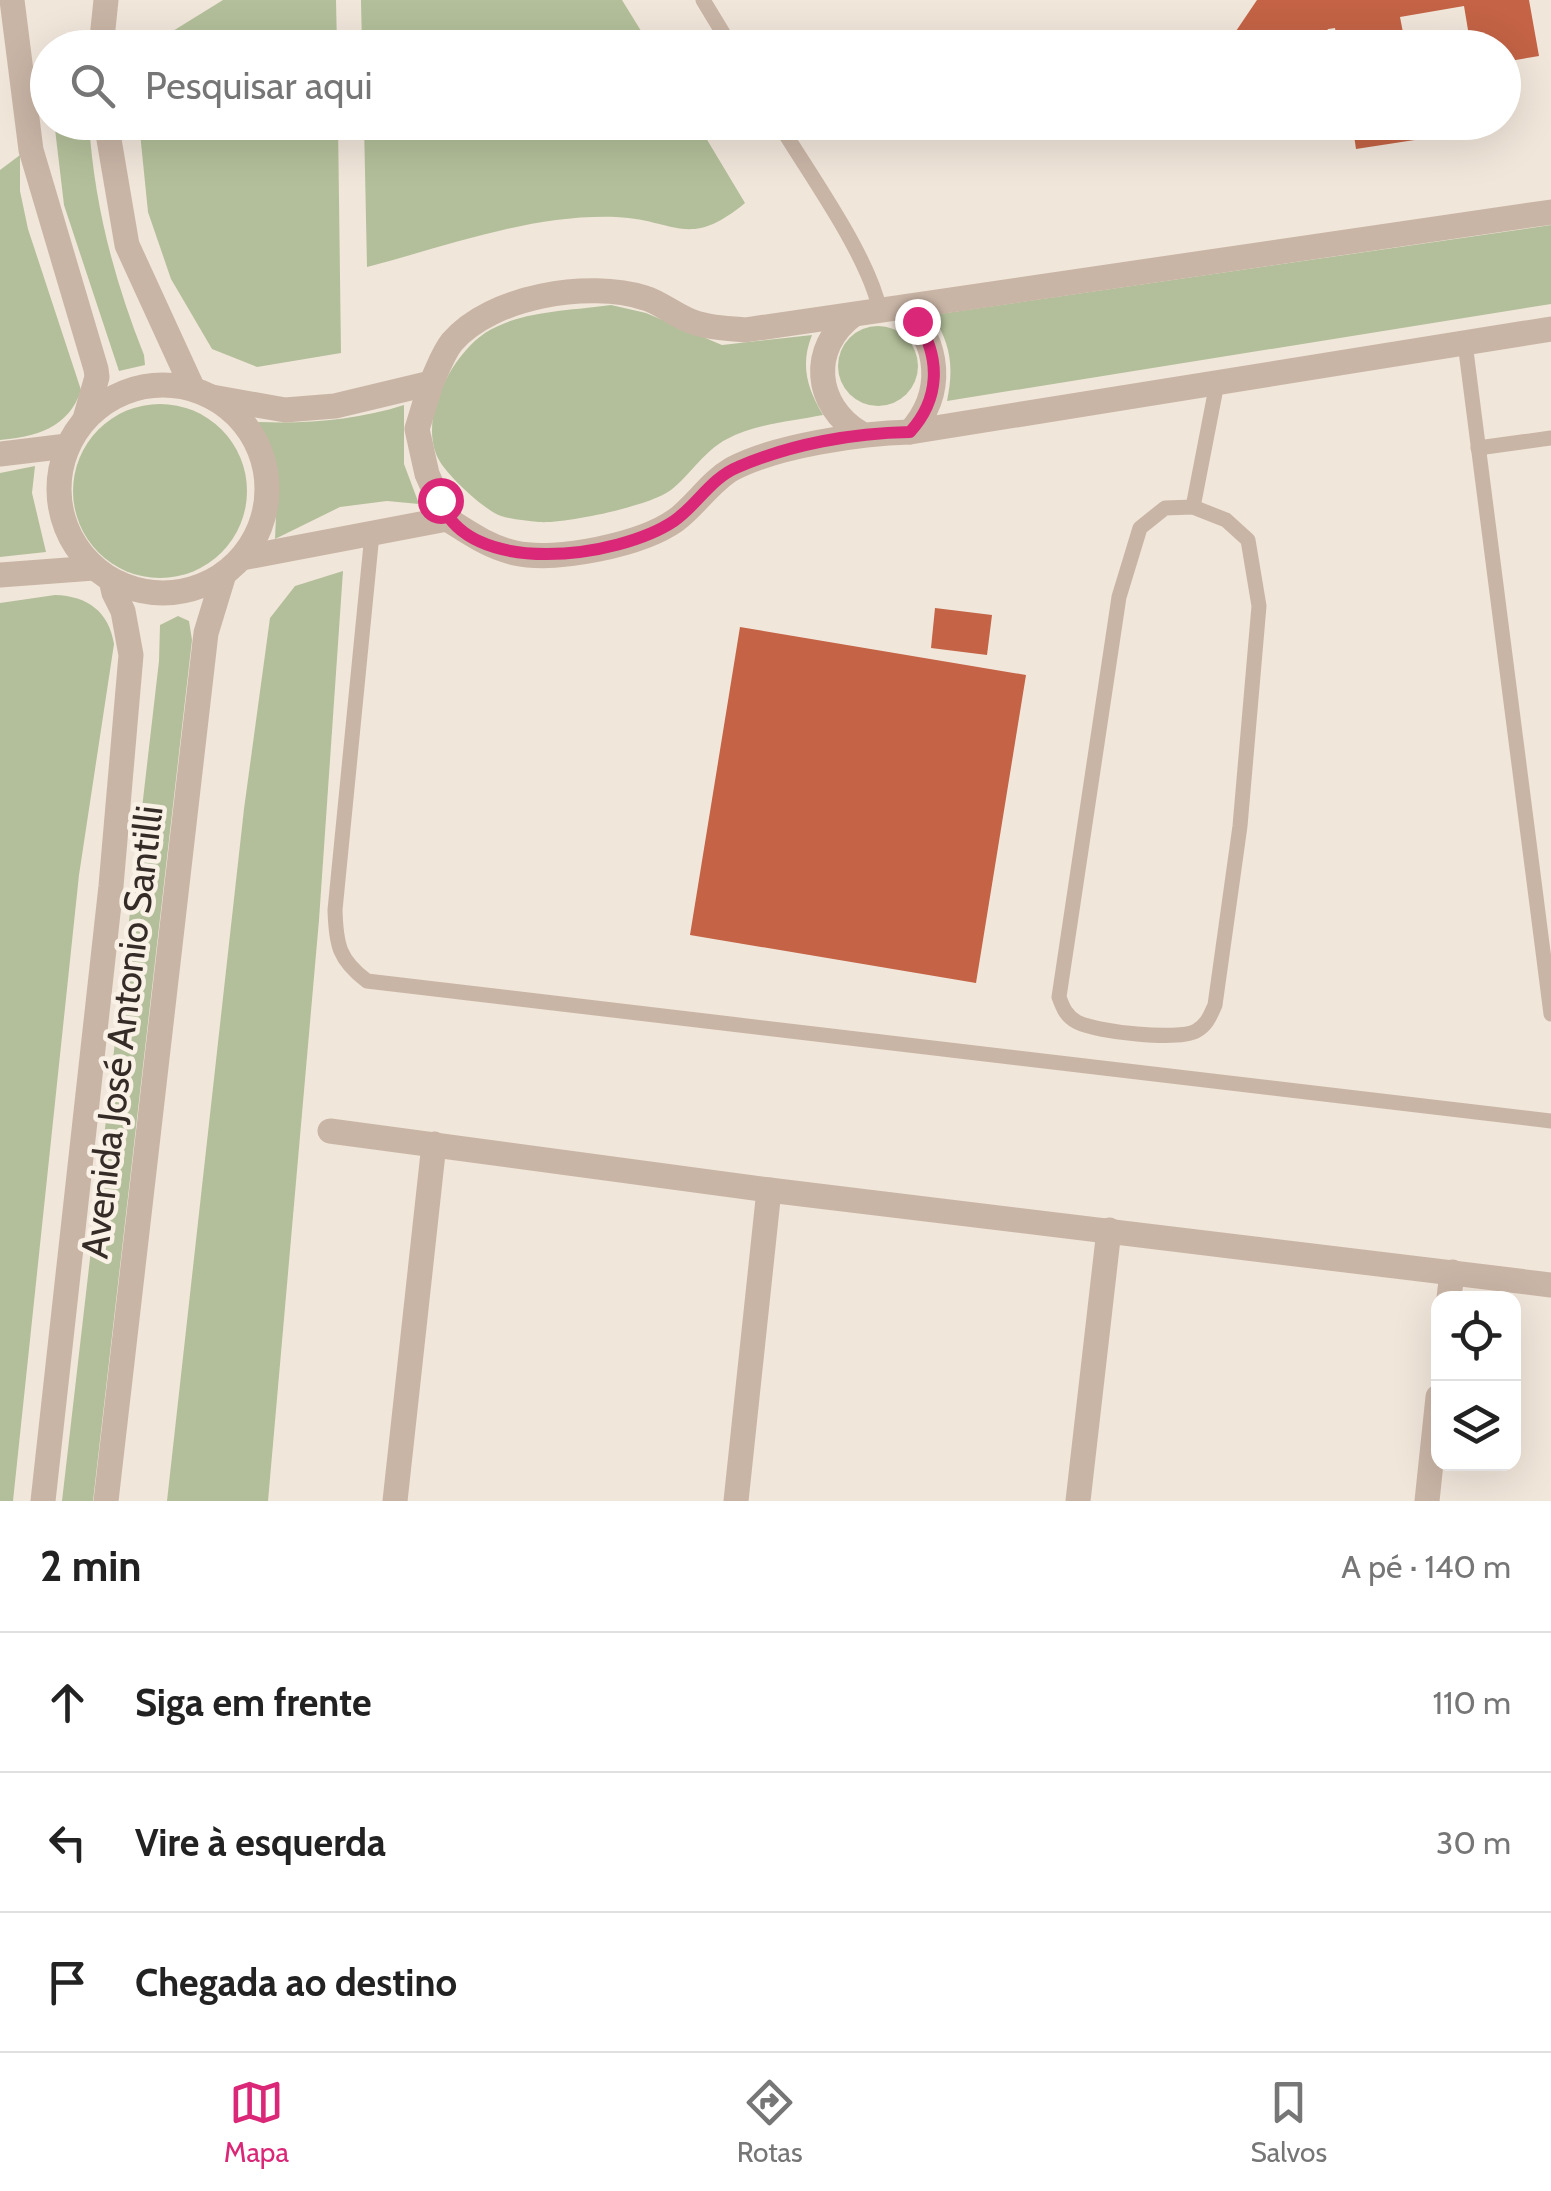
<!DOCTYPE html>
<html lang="pt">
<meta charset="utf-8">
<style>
:root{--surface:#fff;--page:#f2f2f2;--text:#222;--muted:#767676;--line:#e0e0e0;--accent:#db2777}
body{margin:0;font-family:Cabin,sans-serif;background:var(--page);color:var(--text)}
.controls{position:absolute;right:30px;bottom:30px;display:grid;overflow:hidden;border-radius:20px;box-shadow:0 10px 40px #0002}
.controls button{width:90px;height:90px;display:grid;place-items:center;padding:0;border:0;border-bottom:2px solid var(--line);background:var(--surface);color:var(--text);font:50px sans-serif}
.stop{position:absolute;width:30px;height:30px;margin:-22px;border:8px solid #db2777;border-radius:50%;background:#fff}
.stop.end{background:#db2777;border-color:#fff;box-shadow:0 2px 10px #0008}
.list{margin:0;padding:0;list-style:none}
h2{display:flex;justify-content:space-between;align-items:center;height:130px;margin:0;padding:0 40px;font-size:42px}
h2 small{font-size:32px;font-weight:400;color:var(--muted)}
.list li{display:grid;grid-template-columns:65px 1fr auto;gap:30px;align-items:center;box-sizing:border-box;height:140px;padding:0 40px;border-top:2px solid var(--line)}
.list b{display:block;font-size:38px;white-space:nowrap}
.list em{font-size:32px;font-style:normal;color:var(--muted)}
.icon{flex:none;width:55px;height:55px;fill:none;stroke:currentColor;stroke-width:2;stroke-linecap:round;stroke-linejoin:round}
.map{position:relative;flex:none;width:1551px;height:1501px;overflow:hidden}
.search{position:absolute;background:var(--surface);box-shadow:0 10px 40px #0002;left:30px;right:30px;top:30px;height:110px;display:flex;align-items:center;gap:25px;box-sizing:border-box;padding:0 35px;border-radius:55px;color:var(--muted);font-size:38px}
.sheet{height:550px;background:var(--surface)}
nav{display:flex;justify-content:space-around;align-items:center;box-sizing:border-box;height:140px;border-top:2px solid var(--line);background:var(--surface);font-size:28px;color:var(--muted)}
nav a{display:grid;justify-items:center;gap:5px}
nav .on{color:var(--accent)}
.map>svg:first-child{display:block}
.green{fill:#b3bf9a}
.building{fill:#c46345}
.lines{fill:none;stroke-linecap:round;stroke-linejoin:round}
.service{stroke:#c9b5a6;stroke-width:15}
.minor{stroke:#c9b5a6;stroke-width:25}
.tertiary{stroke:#c9b5a6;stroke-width:25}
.route{stroke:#db2777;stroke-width:12}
.labels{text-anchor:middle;stroke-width:9;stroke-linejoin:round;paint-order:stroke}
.street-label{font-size:38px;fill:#352b27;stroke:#f9f0e6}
</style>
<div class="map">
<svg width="1551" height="1501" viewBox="0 0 1551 1501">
<rect width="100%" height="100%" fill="#f1e6da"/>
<g class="green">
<polygon points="223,0 336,0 337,47 147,47"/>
<polygon points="361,0 622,0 651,47 362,47"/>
<path d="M65 123H89C94 203 114 280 144 355L145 365 119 371 64 205 55 129Z"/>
<polygon points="139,123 338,123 341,353 257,367 212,349 171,279 148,212"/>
<path d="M364 123H697L745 203C688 250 677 220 616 217 531 214 448 246 367 267Z"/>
<path d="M20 155V191L28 229 81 390C69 428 35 437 0 440V170Z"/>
<path d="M1551 225V304L947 401C954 367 951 344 932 315Z"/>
<path d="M611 305 646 313 722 345 812 335C800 365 807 388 823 415 792 421 755 424 727 439 704 451 691 474 671 490 650 506 565 524 539 522 527 521 511 519 501 516 484 510 447 475 439 460 417 420 451 356 485 333 521 310 571 311 611 305Z"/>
<circle cx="878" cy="366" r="40"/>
<circle cx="160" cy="491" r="87"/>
<path d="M404 405V464L419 504 387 501 340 507 275 539 278 472 258 422C307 424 357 420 404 405Z"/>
<polygon points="35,466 32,493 46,552 0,557 0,473"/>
<polygon points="343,571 319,920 268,1501 167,1501 244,809 270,618 295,586"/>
<path d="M55 595C88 596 109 612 114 644L79 875 13 1501H0V603Z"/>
<polygon points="178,616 189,621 192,640 93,1501 62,1501 159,661 160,625"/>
</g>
<g class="building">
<polygon points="1257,0 1529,0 1539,56 1504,62 1504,48 1471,48 1464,6 1400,17 1406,48 1339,48 1335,28 1328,29 1316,48 1254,48 1234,34"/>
<polygon points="1352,122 1418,122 1421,139 1356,149"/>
<polygon points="935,608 992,615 987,655 931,648"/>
<polygon points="740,627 1026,675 976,983 690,935"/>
</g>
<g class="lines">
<g class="service">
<polyline points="703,0 732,48"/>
<path d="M778 122C809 174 868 254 880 311"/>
<polyline points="1465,343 1551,1014"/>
<polyline points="1478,448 1551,438"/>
<path d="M1193 507 1165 508 1140 528 1119 597 1059 997C1063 1008 1066 1016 1077 1022 1096 1032 1178 1041 1196 1031 1207 1025 1210 1016 1215 1005L1240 826 1259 606 1248 540 1226 520 1193 507 1217 383"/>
<path d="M372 534 335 910C336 945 339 960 367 981L1551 1121"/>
</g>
<g class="minor">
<polyline points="12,0 31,150 96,369 97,377 85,419"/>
<polyline points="101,48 106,0"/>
<polyline points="106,122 127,245 193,389"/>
<polyline points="0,454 67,446"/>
<polyline points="0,575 94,568"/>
<polyline points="330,1131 769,1190 1551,1285"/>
<polyline points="1449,1298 1452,1272"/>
<polyline points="395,1501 434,1144"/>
<polyline points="736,1501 769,1190"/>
<polyline points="1078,1501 1109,1230"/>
<polyline points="1427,1501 1438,1397"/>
</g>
<g class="tertiary">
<path d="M904 308C940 343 945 393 910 432"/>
<path d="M853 315C809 348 814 405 860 433"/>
<polyline points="431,383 417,429 427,474 447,519"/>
<circle cx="163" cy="489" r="104"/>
<path d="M212 397 285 410 335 406 431 383C437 371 443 353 452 342 491 296 589 280 645 298 659 302 672 313 686 319 705 328 725 328 745 330L1551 212"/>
<path d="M242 558 447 519C469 533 489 547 515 553 556 562 641 545 676 520 696 505 710 482 732 469 775 446 861 433 910 432L1551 329"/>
<polyline points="43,1501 111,886 131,655 123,611 114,593 111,580"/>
<polyline points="106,1501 206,633 224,574"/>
</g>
</g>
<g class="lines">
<path class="route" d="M440 500C467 579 619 558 674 521 697 505 711 478 738 467 791 444 853 433 910 432 940 399 941 358 917 321"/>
</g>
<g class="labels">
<g class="street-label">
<text transform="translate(122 1032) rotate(-83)" y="13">Avenida José Antonio Santilli</text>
</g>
</g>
</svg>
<div class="controls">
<button><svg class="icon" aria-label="locate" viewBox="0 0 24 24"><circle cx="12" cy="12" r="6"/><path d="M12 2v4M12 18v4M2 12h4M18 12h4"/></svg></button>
<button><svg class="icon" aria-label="layers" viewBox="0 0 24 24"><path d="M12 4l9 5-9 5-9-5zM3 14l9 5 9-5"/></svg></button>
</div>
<div class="stop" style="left:440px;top:500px"></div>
<div class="stop end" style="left:917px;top:321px"></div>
<div class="search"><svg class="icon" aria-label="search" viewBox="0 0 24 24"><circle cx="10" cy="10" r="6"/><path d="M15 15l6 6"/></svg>Pesquisar aqui</div>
</div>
<section class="sheet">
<h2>2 min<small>A pé · 140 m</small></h2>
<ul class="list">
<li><svg class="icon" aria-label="ahead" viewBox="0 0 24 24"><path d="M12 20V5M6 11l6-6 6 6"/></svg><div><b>Siga em frente</b></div><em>110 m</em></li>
<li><svg class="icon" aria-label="left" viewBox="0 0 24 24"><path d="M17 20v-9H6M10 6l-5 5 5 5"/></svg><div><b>Vire à esquerda</b></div><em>30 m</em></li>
<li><svg class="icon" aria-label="arrive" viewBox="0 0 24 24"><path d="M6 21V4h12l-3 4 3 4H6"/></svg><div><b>Chegada ao destino</b></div></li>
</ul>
</section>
<nav>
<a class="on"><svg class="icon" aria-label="map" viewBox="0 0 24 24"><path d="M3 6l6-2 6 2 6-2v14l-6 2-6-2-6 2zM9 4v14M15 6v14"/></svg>Mapa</a>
<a><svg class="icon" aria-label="directions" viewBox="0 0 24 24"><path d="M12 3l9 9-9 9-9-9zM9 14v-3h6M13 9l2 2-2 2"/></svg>Rotas</a>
<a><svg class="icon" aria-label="saved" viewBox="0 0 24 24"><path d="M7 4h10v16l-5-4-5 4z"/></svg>Salvos</a>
</nav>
